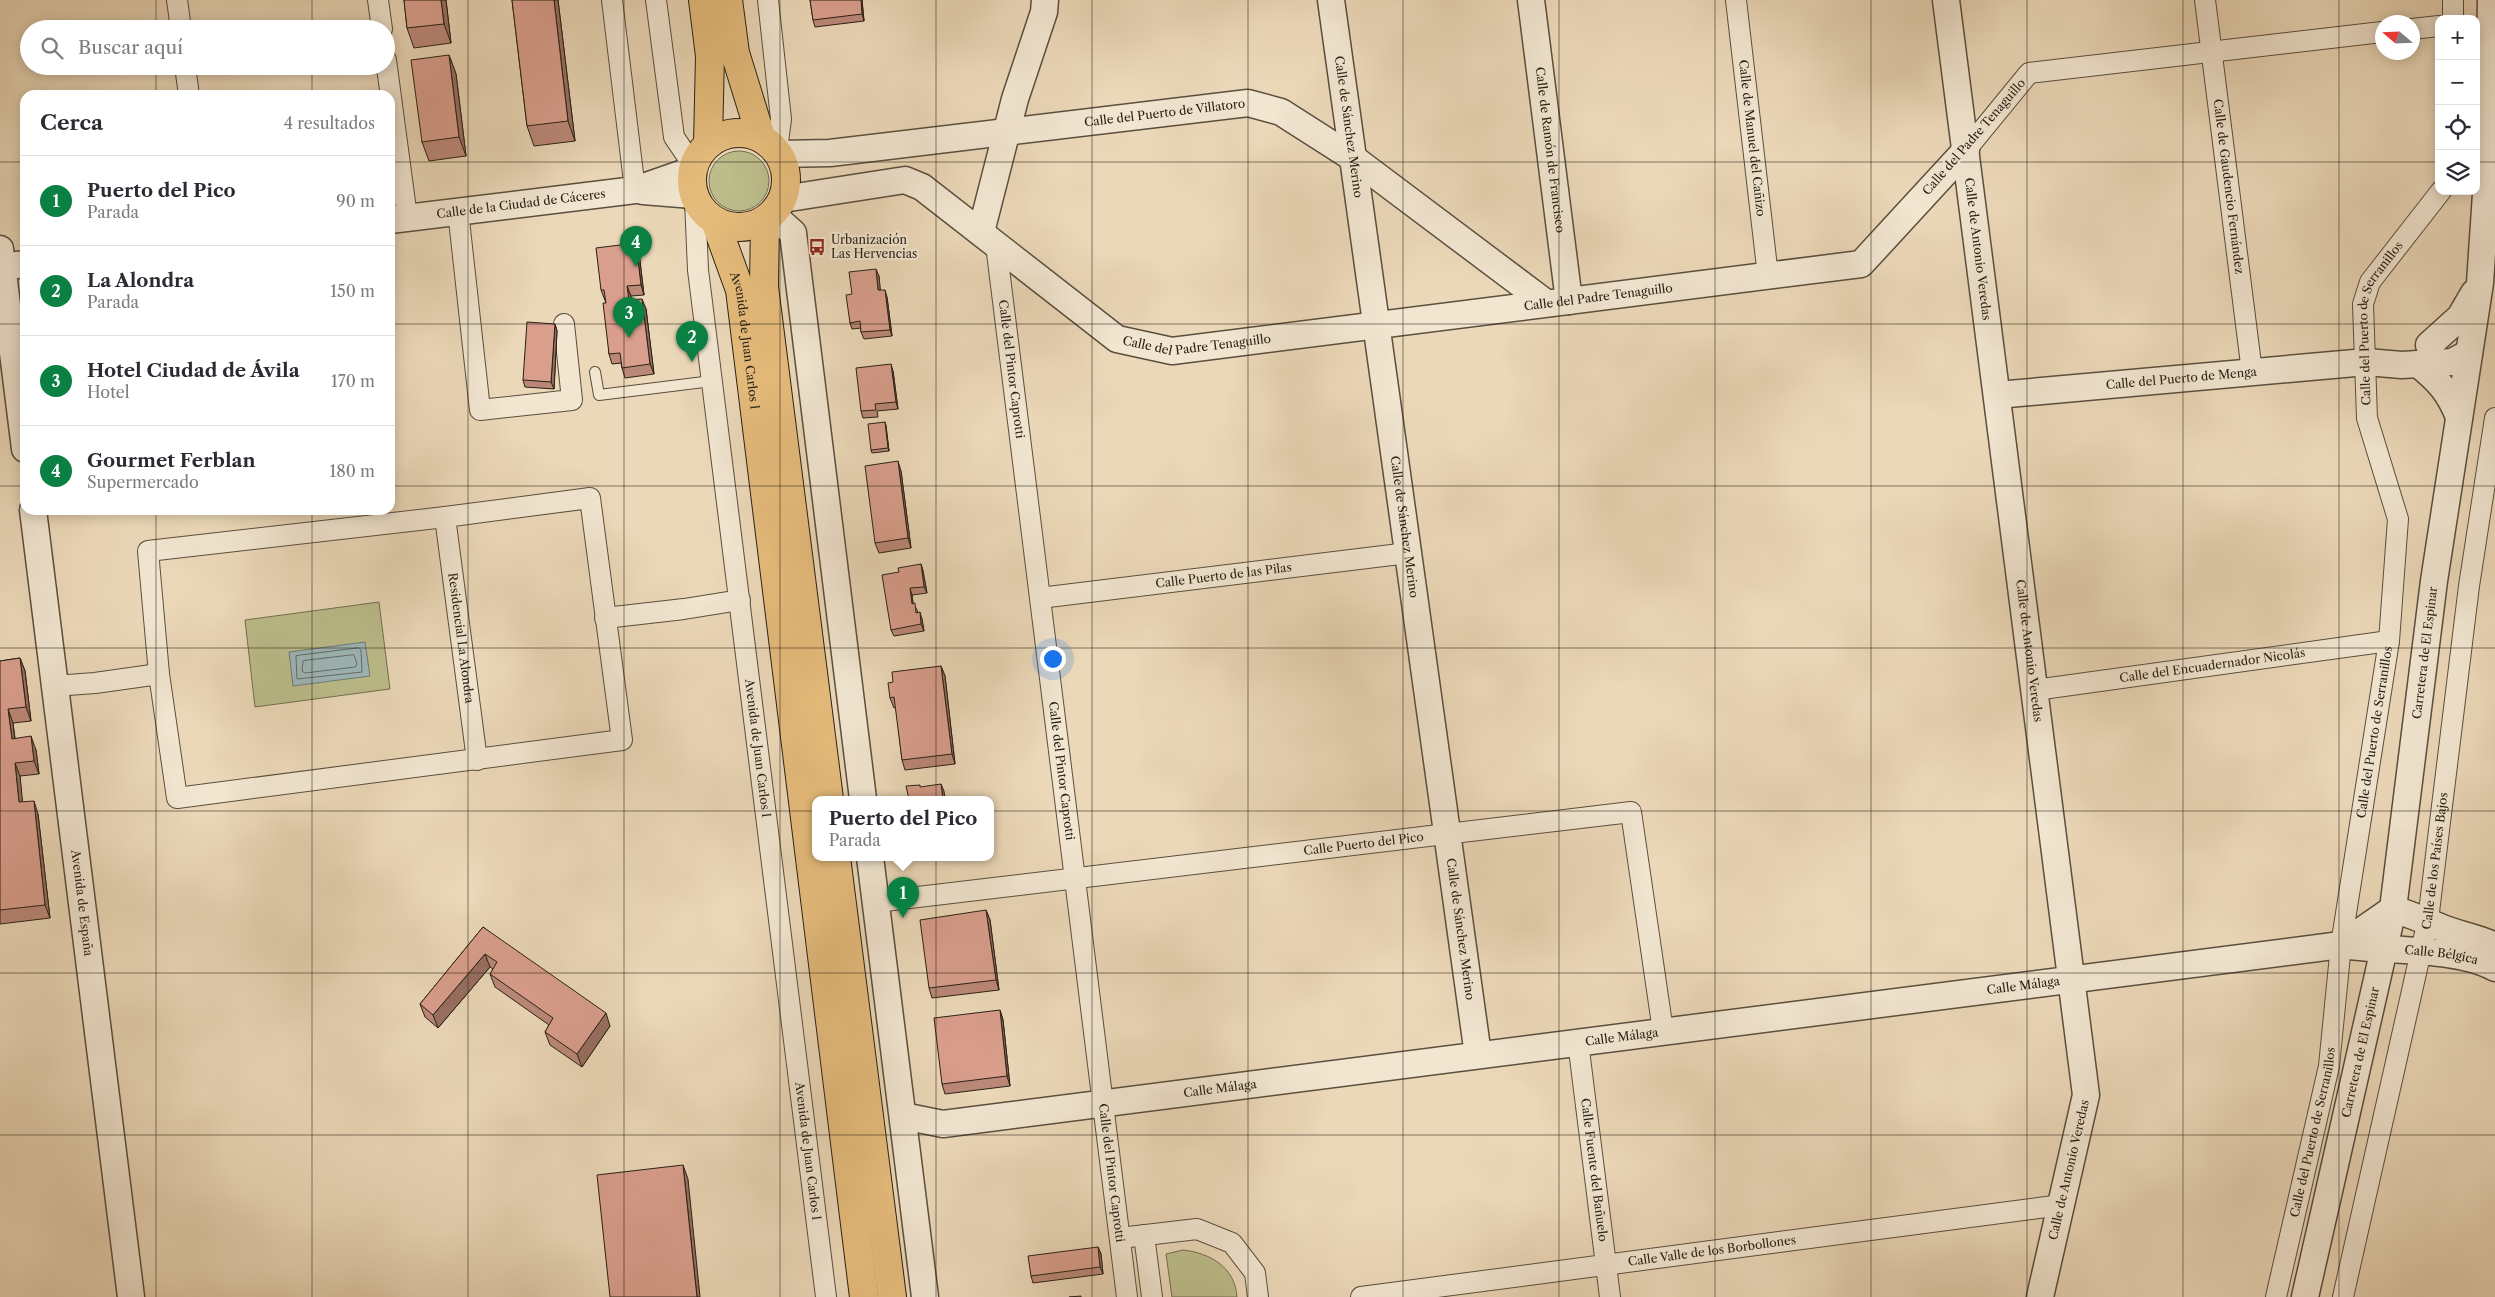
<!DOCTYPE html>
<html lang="es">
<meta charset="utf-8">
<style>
:root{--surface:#fff;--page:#f2f2f3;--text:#2b2b33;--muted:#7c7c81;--line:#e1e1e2;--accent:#0b8043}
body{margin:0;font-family:"Libre Caslon Text",serif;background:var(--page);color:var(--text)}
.controls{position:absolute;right:15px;top:15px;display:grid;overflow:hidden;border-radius:10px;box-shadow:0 2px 12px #0003}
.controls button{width:45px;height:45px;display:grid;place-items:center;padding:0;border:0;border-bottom:1px solid var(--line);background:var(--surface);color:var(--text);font:25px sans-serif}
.compass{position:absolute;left:2375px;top:15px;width:45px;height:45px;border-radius:50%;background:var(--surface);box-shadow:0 2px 12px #0003;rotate:289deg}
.you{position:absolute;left:1052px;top:658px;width:18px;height:18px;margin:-12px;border:4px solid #fff;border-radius:50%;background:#1a73e8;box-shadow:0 0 0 8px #1a73e833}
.badge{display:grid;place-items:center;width:32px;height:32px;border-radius:50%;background:var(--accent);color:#fff;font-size:16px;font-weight:700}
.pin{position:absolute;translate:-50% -41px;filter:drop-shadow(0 1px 2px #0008)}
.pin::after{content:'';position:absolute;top:26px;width:18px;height:15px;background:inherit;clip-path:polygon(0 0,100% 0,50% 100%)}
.popup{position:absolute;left:812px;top:796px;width:182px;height:65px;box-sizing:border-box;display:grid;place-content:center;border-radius:10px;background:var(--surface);filter:drop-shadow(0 1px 4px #0005);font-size:16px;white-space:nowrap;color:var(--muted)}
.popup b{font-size:19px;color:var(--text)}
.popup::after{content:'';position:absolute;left:50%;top:100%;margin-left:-10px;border:10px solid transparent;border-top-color:var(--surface)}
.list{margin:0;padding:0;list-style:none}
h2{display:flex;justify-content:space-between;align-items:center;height:65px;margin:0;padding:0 20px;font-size:21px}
h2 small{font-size:16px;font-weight:400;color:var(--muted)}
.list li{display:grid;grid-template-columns:32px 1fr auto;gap:15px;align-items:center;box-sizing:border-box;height:90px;padding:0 20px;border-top:1px solid var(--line)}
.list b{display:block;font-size:19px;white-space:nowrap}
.list p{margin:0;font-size:16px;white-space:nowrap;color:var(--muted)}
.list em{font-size:16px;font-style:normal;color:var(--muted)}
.icon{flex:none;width:28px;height:28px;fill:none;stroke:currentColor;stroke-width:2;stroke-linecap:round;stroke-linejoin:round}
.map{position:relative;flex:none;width:2495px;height:1297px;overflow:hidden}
.search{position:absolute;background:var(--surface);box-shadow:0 2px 12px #0003;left:20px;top:20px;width:375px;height:55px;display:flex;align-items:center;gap:12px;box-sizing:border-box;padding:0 18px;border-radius:28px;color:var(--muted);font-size:19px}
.panel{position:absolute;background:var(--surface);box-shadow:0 2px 12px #0003;left:20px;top:90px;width:375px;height:425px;border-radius:15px}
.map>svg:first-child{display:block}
.green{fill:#bcbd8b;stroke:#726e50}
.water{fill:#9db7ba;stroke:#6f7b78}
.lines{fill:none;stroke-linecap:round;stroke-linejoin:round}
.shore{stroke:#636c68;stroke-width:1}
.service-casing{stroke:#5a4e3e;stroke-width:12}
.minor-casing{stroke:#5a4e3e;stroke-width:22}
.tertiary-casing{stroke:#5a4e3e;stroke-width:29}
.trunk-casing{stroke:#292015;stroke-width:30}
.service{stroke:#f2e6d1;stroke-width:10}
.minor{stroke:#f2e6d1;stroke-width:20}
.tertiary{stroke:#f2e6d1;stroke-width:26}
.trunk{stroke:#e6bc7c;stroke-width:28}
.wall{fill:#bb8878;stroke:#292015}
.shaded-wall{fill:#986f62;stroke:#292015}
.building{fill:#d99e8c;stroke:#292015}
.grid{fill:none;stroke:#292015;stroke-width:1;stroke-opacity:0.55}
.labels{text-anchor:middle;stroke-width:4.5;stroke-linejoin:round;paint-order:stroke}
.street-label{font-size:12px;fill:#292015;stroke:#f2e6d1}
.poi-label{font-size:12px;fill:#292015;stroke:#f2e6d1;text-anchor:start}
</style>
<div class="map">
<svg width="2495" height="1297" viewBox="0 0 2495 1297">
<rect width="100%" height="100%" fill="#ebd8b8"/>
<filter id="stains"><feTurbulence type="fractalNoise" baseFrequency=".004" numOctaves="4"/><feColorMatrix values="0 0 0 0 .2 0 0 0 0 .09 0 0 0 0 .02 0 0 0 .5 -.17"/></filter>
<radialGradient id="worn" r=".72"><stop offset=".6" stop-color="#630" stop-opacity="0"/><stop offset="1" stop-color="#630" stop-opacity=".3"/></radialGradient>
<g class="green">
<circle cx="739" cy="181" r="30"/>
<polygon points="379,602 390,689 255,707 245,620"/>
<path d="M1183 1250C1210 1253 1235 1267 1237 1297H1172L1166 1254Z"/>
</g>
<polygon class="water" points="365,642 370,676 293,686 289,652"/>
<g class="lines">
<g class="shore">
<polygon points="359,648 361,650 362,672 297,679 296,656"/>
<polygon points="354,655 357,664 355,667 305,673 302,671 303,661"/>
</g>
<g class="service-casing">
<polyline id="service" points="595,372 599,395 712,381"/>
</g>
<g class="minor-casing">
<g id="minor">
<polyline points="177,0 181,29"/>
<polyline points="378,0 382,29"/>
<polyline points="612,0 635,190"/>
<polyline points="656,0 674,137 693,165"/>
<polyline points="768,0 781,119 777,150"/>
<path id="s1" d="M1736 0 1768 276"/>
<path id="s2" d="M2205 0 2252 372"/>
<polyline points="2453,19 2453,0"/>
<polyline points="2412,29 2439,26"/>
<polyline points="386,60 407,217"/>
<polyline points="185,66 189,95"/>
<polyline points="1966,150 2029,73 2382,32"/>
<path id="s3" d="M695 200 698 270 826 1297"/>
<polyline points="458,211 480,410 572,400 564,324"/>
<path id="s4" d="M996 245 1127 1297"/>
<polygon points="590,498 622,740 177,798 159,674 148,551 445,517"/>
<path id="s5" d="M445 517 477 760"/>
<path id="s6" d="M1040 598 1408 553"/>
<polyline points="605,618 684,609 740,600"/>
<polyline points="54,686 95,683 159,674"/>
<path id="s7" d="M2035 690 2389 641"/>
<path id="s8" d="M876 902 1631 812 1663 1031"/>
<path id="s9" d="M1578 1042 1610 1297"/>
<polyline points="1144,1235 1152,1297"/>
<polyline points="1120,1238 1197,1229 1232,1243 1255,1273 1258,1297"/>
<path id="s10" d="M1361 1297 2061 1205"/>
<path id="s11" d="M2276 1297 2329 1066 2341 945 2389 641 2398 519 2367 418 2363 304 2370 282 2441 191"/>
<path id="s12" d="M2343 1297 2428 920 2469 586 2495 418"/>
</g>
</g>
<g class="tertiary-casing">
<g id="tertiary">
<path id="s13" d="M1331 0 1478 1055"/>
<path id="s14" d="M1531 0 1569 301"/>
<path id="s15" d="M1946 0 2086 1095 2040 1297"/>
<path id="s16" d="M779 154 830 153 1248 103 1281 112 1353 158 1546 303"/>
<polyline points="643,191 693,195"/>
<path id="s17" d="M783 199 905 180 922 187 1117 339 1172 351 1861 264 1966 150"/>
<polyline points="772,214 793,233 863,799"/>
<path id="s18" d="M390 220 635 190 692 170"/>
<polyline points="981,232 1015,99 1044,12 1045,0"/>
<polyline points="0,249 25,449"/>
<polyline points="0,267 25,264"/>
<polyline points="2429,345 2460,317 2474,293"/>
<path d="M2418 364C2439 381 2449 392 2459 417"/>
<path id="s19" d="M1997 395 2366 362 2402 365 2452 362 2469 353"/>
<path id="s20" d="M33 510 131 1297"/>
<polyline points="870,857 925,1297"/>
<path d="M2393 909C2409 914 2424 920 2440 927 2458 935 2478 937 2495 946"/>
<polyline points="2341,945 2393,909"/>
<path id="s21" d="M903 1116 943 1124 2341 945C2385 952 2458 947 2495 968"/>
<path id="s22" d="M2305 1297 2393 909 2434 581 2480 283 2487 179 2491 0"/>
</g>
</g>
<g class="trunk-casing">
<g id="trunk">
<polyline points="703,0 710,56 708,143"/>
<polyline points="728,0 735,53 761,137"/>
<circle cx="739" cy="180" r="47"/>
<polyline points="765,220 764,287 829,799"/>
<path id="s23" d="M715 221 740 290 864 1297"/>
<polyline points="836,857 892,1297"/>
</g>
</g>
<use href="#service" class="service"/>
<use href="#minor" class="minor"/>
<use href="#tertiary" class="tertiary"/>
<use href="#trunk" class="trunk"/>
</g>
<g class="wall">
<polygon points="404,0 446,0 451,43 414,48 407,28"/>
<polygon points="512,0 558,0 575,141 534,146 527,126"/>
<polygon points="810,0 862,0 864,21 815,27 813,20"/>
<polygon points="449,55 456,74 466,156 429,161 422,142"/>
<polygon points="639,253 644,295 631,296 631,300 646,309 654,374 625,378 622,368 621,363 612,364 609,354 606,303 601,290"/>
<polygon points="879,276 880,290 887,297 892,336 864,339 861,332 861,328 852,329 850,323 852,294"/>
<polygon points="555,324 557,331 554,389 525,387 523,380"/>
<polygon points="893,371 898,409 877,411 878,417 863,418 861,411"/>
<polygon points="885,422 886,426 889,451 872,453 871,450"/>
<polygon points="901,471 911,548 879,553 875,543"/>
<polygon points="921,564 923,571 927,593 912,595 913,603 917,610 918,613 922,619 924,631 894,636 891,630 899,572"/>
<polygon points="20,658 25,671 31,721 13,723 15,738 36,750 39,774 20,776 22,802 38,814 50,918 0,924 0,661"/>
<polygon points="941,666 945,676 955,764 905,770 902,760 896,707 894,708 890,698 893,682"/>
<polygon points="986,910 990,920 999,990 932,998 929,988"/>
<polygon points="483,927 610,1026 582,1067 550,1045 545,1032 549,1025 495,987 490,974 493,969 490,967 438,1028 425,1017 420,1004"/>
<polygon points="1000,1010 1003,1020 1010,1086 945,1094 942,1084"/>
<polygon points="1098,1247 1101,1254 1103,1274 1033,1283 1031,1276"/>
</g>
<g class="shaded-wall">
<polygon points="441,0 446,0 451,43 444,24"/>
<polygon points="554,0 558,0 575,141 568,121"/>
<polygon points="861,0 862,0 864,21 862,14"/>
<polygon points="449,55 456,74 466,156 459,137"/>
<polygon points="636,243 639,253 644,295 641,285"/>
<polygon points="876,269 879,276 881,297 878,290"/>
<polygon points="627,286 631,296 633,310 629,300"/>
<polygon points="885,290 887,297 892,336 890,330"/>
<polygon points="642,299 646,309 654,374 650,364"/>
<polygon points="555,324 557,331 554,389 551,382"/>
<polygon points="891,364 893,371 898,409 896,402"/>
<polygon points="885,422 886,426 889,451 888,448"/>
<polygon points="898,461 901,471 911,548 908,538"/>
<polygon points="921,564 923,571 927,593 924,587"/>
<polygon points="910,588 912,595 914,610 912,604"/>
<polygon points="920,612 922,619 924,631 921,624"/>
<polygon points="20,658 25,671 31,721 26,707"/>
<polygon points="941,666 945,676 955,764 952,754"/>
<polygon points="8,709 13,723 16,752 12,739"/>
<polygon points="31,736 36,750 39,774 34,761"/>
<polygon points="15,763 20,776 24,816 19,802"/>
<polygon points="941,784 944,791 945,799 943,799"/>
<polygon points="34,801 38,814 50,918 45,905"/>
<polygon points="986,910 990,920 999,990 996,980"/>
<polygon points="485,954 490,967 438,1028 433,1015"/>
<polygon points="1000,1010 1003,1020 1010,1086 1007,1076"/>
<polygon points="606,1013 610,1026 582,1067 577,1054"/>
<polygon points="683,1165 688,1179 700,1297 697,1297"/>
<polygon points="1098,1247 1101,1254 1103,1274 1100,1267"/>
</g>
<g class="building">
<polygon points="404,0 441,0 444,24 407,28"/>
<polygon points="512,0 554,0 568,121 527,126"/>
<polygon points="810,0 861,0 862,14 813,20"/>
<polygon points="449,55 459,137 422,142 411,60"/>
<polygon points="636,243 641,285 627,286 629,300 642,299 650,364 622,368 620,353 609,354 603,303 606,303 604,290 601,290 596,248"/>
<polygon points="876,269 878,290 885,290 890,330 861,332 860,321 850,323 846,295 852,294 849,272"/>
<polygon points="527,322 555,324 551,382 523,380"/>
<polygon points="891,364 896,402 875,404 876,410 861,411 856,368"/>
<polygon points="885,422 888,448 871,450 868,424"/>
<polygon points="898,461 908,538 875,543 865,466"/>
<polygon points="921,564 924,587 910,588 912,604 915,603 916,613 920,612 921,624 891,630 882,575 899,572 898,568"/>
<polygon points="20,658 26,707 8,709 12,739 31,736 34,761 15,763 19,802 34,801 45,905 0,910 0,661"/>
<polygon points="941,666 952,754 902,760 894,697 890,698 888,683 893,682 892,672"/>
<polygon points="941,784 943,799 909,799 906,786 920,785 920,787"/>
<polygon points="986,910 996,980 929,988 920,920"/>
<polygon points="483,927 606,1013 577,1054 545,1032 553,1018 490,974 497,962 485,954 433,1015 420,1004"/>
<polygon points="1000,1010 1007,1076 942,1084 934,1018"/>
<polygon points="683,1165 697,1297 610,1297 597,1175"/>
<polygon points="1098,1247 1100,1267 1031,1276 1028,1256"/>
<polygon points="1081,1296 1081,1297 1069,1297"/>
</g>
<path class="grid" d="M156 0V29M312 0V29M468 0V1297M624 0V1297M780 0V1297M936 0V1297M1092 0V1297M1248 0V1297M1403 0V1297M1559 0V1297M1715 0V1297M1871 0V1297M2027 0V1297M2183 0V1297M2339 0V1297M156 66V95M312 66V95M0 162H25M390 162H2439M2476 162H2495M0 324H25M390 324H2495M0 486H25M390 486H2495M156 510V1297M312 510V1297M0 648H2495M0 811H2495M0 973H2495M0 1135H2495"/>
<defs>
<g id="bus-bare" transform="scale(1.35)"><path d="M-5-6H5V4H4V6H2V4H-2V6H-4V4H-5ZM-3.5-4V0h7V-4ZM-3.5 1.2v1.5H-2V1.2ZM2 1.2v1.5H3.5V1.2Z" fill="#8f2418" stroke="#f2e6d1" stroke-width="2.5" paint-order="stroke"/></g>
</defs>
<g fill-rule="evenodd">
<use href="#bus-bare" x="817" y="247"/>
</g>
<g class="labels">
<g class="street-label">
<text dy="4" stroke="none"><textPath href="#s16" startOffset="388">Calle del Puerto de Villatoro</textPath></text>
<text dy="4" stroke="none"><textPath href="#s13" startOffset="128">Calle de Sánchez Merino</textPath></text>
<text transform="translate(1974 137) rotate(-49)" y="4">Calle del Padre Tenaguillo</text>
<text dy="4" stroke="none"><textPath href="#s1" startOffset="139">Calle de Manuel del Cañizo</textPath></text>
<text dy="4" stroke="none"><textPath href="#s14" startOffset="151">Calle de Ramón de Francisco</textPath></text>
<text dy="4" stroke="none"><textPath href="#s2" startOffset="188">Calle de Gaudencio Fernández</textPath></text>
<text dy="4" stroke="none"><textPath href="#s18" startOffset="132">Calle de la Ciudad de Cáceres</textPath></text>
<text dy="4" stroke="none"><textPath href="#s15" startOffset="251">Calle de Antonio Veredas</textPath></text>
<text dy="4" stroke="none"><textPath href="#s17" startOffset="875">Calle del Padre Tenaguillo</textPath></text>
<text dy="4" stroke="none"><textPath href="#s11" startOffset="994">Calle del Puerto de Serranillos</textPath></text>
<text dy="4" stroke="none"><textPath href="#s17" startOffset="470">Calle del Padre Tenaguillo</textPath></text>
<text dy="4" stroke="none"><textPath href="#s23" startOffset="124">Avenida de Juan Carlos I</textPath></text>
<text dy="4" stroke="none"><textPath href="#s4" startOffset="125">Calle del Pintor Caprotti</textPath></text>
<text dy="4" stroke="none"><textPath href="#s19" startOffset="185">Calle del Puerto de Menga</textPath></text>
<text dy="4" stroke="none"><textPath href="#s13" startOffset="532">Calle de Sánchez Merino</textPath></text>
<text dy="4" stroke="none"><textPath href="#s6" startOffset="185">Calle Puerto de las Pilas</textPath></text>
<text dy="4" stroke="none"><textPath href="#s5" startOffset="122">Residencial La Alondra</textPath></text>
<text dy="4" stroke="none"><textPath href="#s15" startOffset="656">Calle de Antonio Veredas</textPath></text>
<text dy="4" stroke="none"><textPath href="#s22" startOffset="656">Carretera de El Espinar</textPath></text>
<text dy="4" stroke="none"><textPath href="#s7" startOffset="179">Calle del Encuadernador Nicolás</textPath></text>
<text dy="4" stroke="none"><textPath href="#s11" startOffset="574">Calle del Puerto de Serranillos</textPath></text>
<text dy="4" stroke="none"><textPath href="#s3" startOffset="552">Avenida de Juan Carlos I</textPath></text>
<text dy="4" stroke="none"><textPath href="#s4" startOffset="530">Calle del Pintor Caprotti</textPath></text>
<text dy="4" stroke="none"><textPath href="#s8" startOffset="491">Calle Puerto del Pico</textPath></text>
<text dy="4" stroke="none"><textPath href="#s12" startOffset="446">Calle de los Países Bajos</textPath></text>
<text dy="4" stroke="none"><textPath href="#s20" startOffset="396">Avenida de España</textPath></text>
<text dy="4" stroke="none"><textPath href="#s13" startOffset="938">Calle de Sánchez Merino</textPath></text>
<text dy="4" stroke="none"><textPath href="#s21" startOffset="1551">Calle Bélgica</textPath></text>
<text dy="4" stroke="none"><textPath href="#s21" startOffset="1130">Calle Málaga</textPath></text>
<text dy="4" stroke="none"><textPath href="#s21" startOffset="725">Calle Málaga</textPath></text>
<text dy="4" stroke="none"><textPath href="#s22" startOffset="251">Carretera de El Espinar</textPath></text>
<text dy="4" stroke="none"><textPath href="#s21" startOffset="320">Calle Málaga</textPath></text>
<text dy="4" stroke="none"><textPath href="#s11" startOffset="169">Calle del Puerto de Serranillos</textPath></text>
<text dy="4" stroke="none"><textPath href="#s3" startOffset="958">Avenida de Juan Carlos I</textPath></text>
<text dy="4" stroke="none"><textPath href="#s9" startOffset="129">Calle Fuente del Bañuelo</textPath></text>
<text transform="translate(2069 1170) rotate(-77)" y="4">Calle de Antonio Veredas</text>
<text dy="4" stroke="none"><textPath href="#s4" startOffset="935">Calle del Pintor Caprotti</textPath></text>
<text dy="4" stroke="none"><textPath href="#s10" startOffset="354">Calle Valle de los Borbollones</textPath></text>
</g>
<g class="poi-label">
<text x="831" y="244">Urbanización<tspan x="831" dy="14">Las Hervencias</tspan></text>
</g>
</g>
<rect width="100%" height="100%" filter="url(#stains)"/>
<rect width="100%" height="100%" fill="url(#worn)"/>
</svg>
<div class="controls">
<button>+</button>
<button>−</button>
<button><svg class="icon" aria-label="locate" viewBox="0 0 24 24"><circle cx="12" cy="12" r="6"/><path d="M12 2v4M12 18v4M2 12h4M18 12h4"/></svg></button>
<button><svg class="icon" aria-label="layers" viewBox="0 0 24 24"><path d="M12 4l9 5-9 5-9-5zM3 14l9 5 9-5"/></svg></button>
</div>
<svg class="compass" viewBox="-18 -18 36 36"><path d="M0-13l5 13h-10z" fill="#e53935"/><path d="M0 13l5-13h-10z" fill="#7c7c81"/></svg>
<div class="you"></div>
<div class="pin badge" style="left:903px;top:918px">1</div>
<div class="popup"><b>Puerto del Pico</b>Parada</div>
<div class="pin badge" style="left:692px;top:362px">2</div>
<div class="pin badge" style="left:629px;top:338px">3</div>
<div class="pin badge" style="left:636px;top:267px">4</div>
<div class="search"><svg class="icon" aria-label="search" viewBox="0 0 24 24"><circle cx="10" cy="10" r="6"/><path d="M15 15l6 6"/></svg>Buscar aquí</div>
<section class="panel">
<h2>Cerca<small>4 resultados</small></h2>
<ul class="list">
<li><span class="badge">1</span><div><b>Puerto del Pico</b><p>Parada</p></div><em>90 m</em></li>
<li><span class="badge">2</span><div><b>La Alondra</b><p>Parada</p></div><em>150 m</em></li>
<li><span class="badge">3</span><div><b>Hotel Ciudad de Ávila</b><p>Hotel</p></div><em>170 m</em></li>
<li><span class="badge">4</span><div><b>Gourmet Ferblan</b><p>Supermercado</p></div><em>180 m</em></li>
</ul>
</section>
</div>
